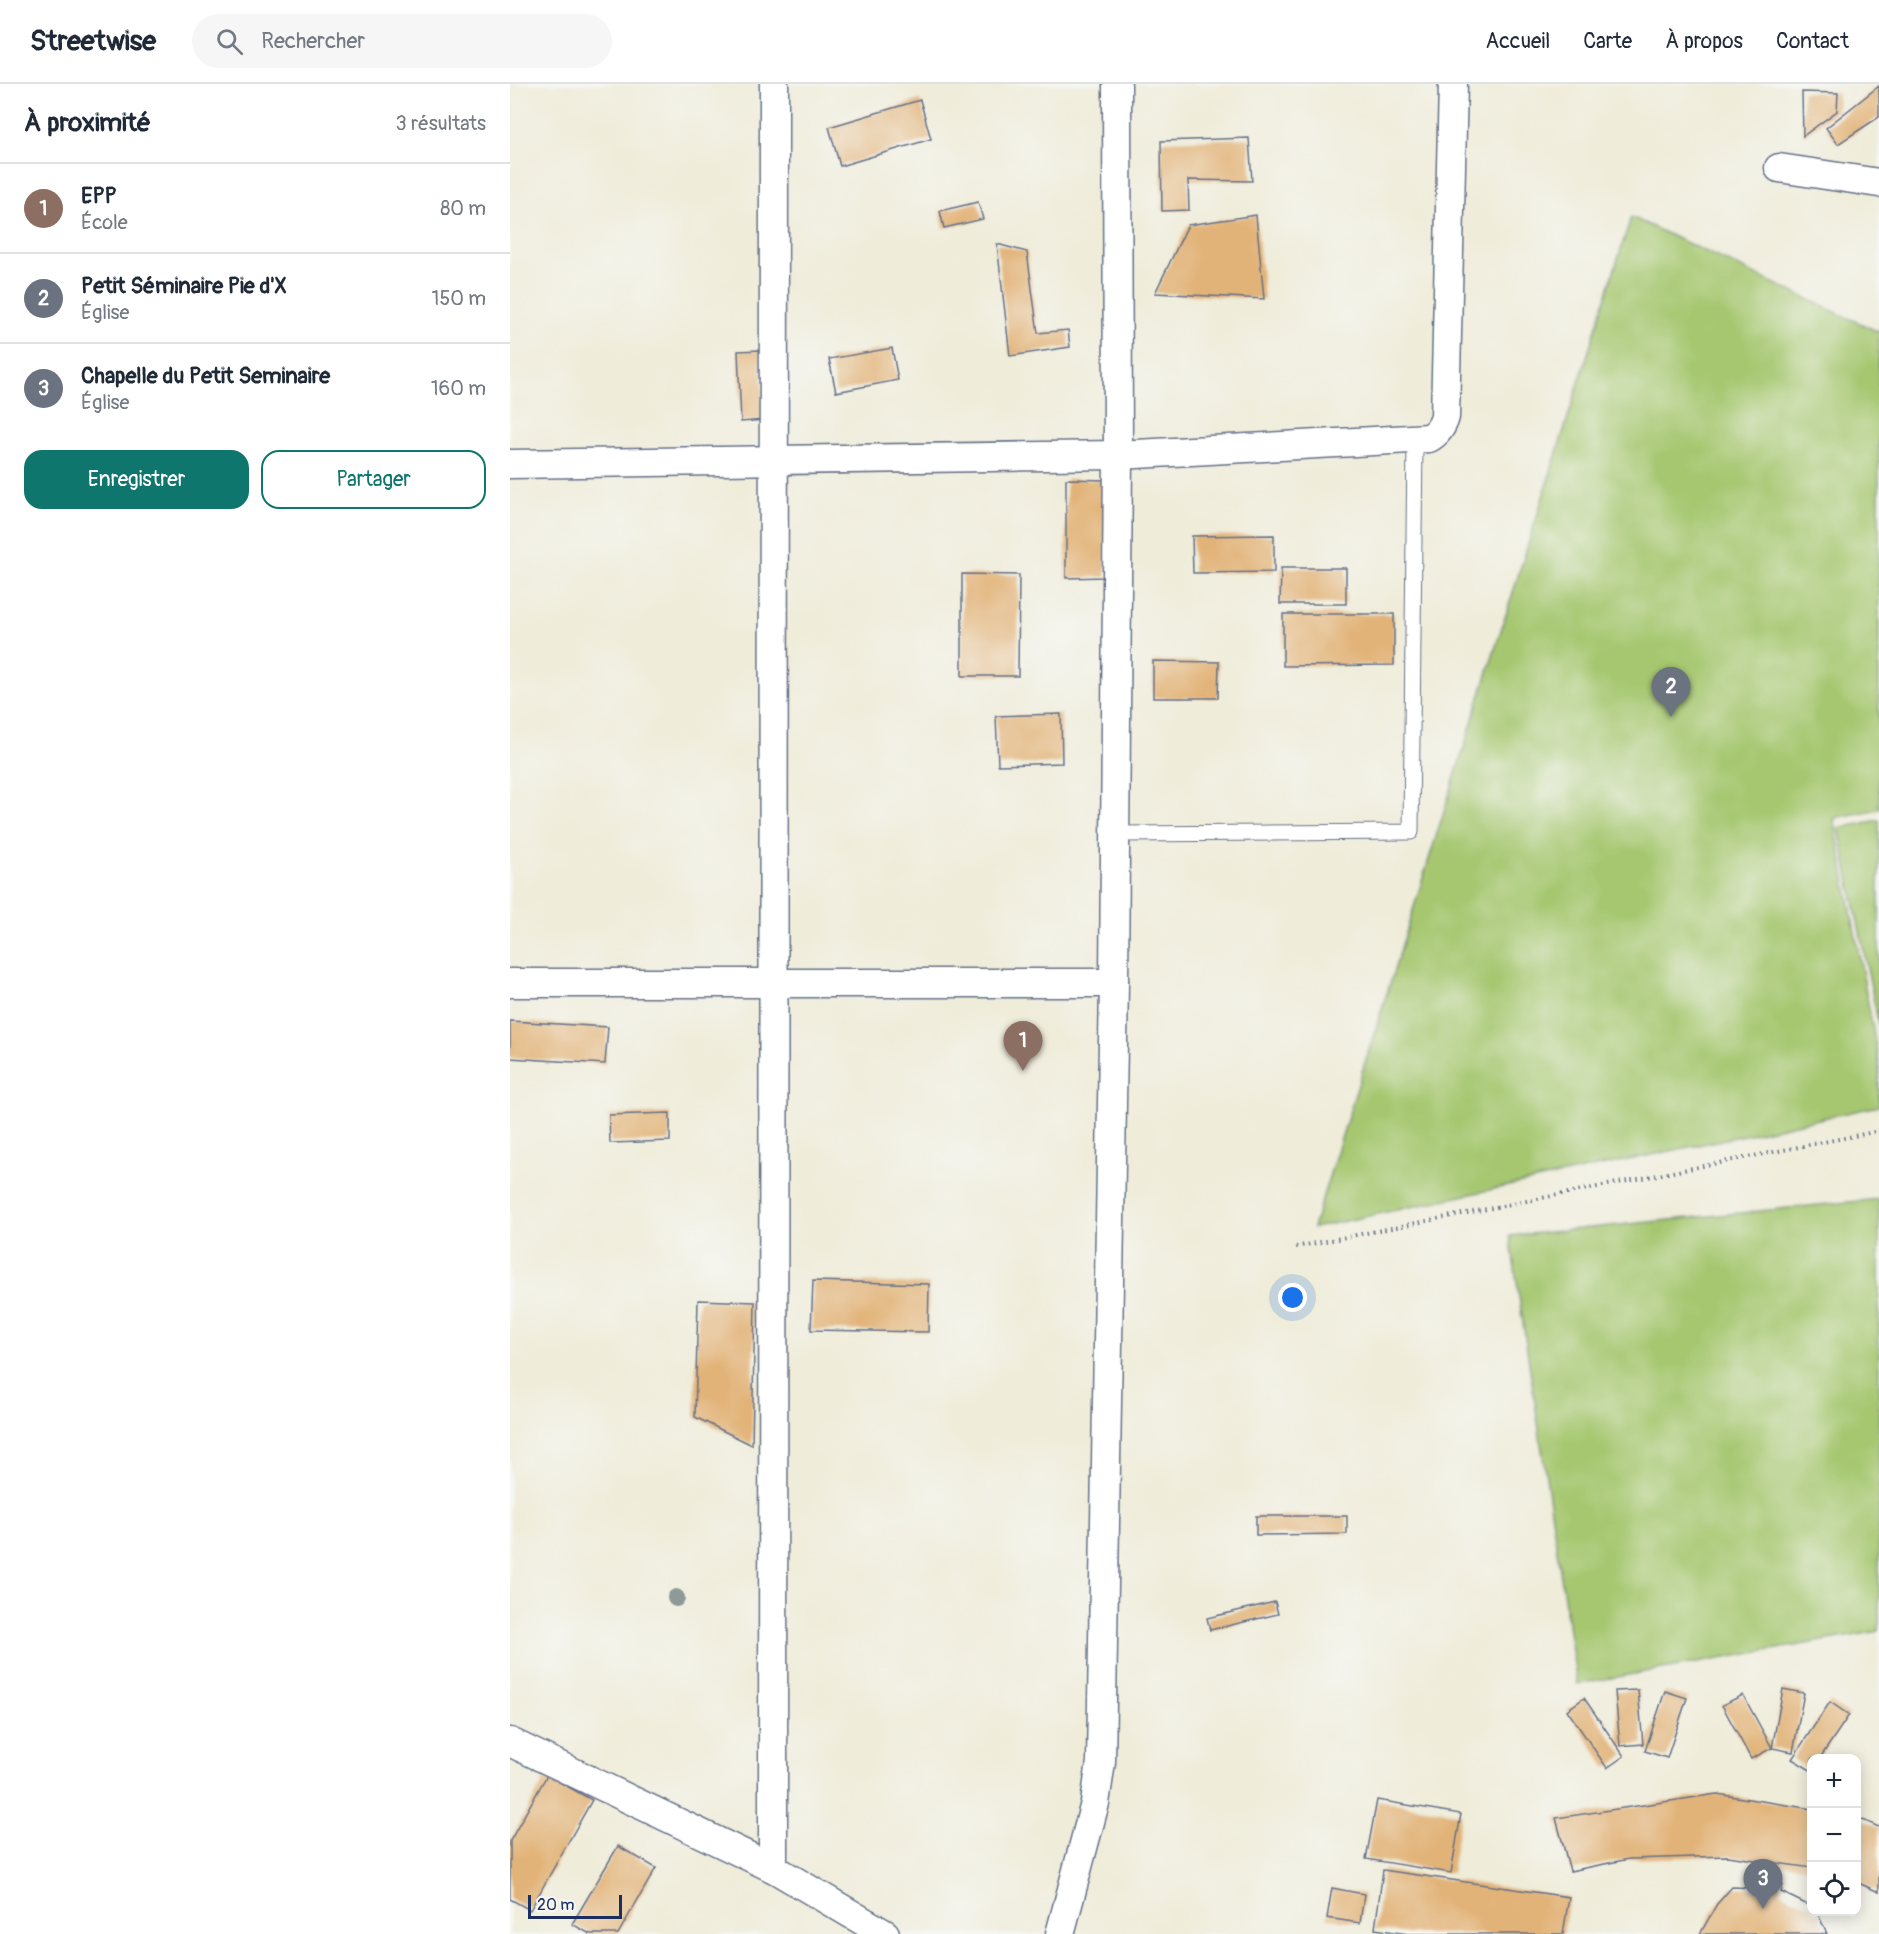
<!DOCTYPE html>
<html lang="fr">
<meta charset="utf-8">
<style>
:root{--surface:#fff;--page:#f6f6f7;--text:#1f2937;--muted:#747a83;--line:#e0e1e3;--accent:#0f766e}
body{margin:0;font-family:Pangolin,sans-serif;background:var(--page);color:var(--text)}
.controls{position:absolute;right:18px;bottom:18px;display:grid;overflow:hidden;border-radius:12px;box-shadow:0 3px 15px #0003}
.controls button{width:54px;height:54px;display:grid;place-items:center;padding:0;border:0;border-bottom:2px solid var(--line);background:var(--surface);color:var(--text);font:30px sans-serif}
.scale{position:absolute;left:18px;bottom:15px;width:94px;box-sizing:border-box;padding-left:6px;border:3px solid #1b2f5e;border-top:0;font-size:16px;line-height:21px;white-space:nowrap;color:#1b2f5e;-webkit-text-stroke:4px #f6f6f2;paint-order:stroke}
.you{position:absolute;left:783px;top:1214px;width:21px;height:21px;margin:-15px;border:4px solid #fff;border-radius:50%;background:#1a73e8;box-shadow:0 0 0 9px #1a73e833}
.badge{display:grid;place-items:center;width:39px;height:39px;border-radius:50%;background:var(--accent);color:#fff;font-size:20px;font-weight:700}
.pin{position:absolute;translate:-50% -50px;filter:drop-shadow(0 2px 3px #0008)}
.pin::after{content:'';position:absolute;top:32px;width:21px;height:18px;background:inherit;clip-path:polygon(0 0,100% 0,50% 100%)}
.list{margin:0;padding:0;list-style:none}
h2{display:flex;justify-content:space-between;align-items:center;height:78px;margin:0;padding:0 24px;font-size:26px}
h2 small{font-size:20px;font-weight:400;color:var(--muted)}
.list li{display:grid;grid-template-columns:39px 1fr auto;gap:18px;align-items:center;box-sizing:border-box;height:90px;padding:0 24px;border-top:2px solid var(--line)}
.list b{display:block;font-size:22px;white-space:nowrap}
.list p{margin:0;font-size:20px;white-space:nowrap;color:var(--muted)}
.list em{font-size:20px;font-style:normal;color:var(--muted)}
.actions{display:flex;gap:12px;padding:18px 24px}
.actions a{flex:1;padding:14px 0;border:2px solid var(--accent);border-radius:18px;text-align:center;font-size:21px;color:var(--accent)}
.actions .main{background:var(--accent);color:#fff}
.icon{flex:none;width:33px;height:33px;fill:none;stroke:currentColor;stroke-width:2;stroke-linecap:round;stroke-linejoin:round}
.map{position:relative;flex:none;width:1369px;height:1850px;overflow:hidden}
header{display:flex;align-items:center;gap:36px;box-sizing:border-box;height:84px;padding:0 30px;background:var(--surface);border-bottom:2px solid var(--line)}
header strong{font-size:28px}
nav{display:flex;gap:33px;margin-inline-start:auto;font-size:21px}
.search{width:420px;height:54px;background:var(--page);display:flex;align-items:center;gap:15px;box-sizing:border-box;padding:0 21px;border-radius:33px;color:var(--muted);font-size:22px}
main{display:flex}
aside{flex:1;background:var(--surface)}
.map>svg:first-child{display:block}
.green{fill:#a6c76f;stroke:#607b66;stroke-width:1.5}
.building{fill:#e2b378}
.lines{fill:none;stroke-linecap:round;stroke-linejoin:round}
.lane-casing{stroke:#657189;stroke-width:17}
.street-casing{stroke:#657189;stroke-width:31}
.path{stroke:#657189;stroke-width:4;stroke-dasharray:1.5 4.5;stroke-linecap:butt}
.lane{stroke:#fff;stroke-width:15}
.street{stroke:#fff;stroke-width:28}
.tree{fill:#8e9998}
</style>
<header>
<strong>Streetwise</strong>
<div class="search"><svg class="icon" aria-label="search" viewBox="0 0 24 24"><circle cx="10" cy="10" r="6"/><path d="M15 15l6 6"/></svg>Rechercher</div>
<nav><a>Accueil</a><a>Carte</a><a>À propos</a><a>Contact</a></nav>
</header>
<main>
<aside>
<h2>À proximité<small>3 résultats</small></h2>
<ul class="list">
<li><span class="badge" style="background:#8d6e63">1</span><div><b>EPP</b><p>École</p></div><em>80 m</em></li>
<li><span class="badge" style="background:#6b7280">2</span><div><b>Petit Séminaire Pie d'X</b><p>Église</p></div><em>150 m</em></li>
<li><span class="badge" style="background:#6b7280">3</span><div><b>Chapelle du Petit Seminaire</b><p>Église</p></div><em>160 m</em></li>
</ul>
<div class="actions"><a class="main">Enregistrer</a><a>Partager</a></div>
</aside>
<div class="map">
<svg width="1369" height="1850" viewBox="0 0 1369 1850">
<rect width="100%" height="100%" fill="#f6f6f2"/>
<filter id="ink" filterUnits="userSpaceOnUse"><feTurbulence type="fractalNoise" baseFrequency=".0167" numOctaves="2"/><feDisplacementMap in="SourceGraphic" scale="12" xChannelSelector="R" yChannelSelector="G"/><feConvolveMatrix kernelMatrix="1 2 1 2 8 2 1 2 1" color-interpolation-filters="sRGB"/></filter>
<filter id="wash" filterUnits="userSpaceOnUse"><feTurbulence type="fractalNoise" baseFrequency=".008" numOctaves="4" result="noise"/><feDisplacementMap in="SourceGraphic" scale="24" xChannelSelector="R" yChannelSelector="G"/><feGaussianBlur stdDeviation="1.35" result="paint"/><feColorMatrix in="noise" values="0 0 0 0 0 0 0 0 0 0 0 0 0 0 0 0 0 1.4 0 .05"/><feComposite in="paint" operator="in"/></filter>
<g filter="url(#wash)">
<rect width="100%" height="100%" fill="#efecd9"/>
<g class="green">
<polygon points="1121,133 1369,248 1369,725 1324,734 1369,979 1369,1022 803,1144"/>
<polygon points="1369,736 1369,943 1329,744"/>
<polygon points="1369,1115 1369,1547 1067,1600 1000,1152"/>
</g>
<g id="blocks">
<g class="building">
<polygon points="1369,2 1369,33 1328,60 1316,44"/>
<polygon points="1292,8 1328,9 1327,27 1293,52"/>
<polygon points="410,16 421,55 330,82 319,43"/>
<polygon points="739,54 742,97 678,96 679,126 652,127 651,57"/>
<polygon points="468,118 473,135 434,144 430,127"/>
<polygon points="746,131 754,215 645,209 678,141"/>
<polygon points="487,160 517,168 528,249 558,246 560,263 500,272"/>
<polygon points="382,264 388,296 326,308 319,275"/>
<polygon points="251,266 254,336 231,338 228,267"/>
<polygon points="556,395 596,396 596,493 556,494"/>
<polygon points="764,451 764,488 683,489 682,452"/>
<polygon points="771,484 836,484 836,520 770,520"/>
<polygon points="452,490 509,491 508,592 452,592"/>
<polygon points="773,530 884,530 884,581 773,582"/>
<polygon points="643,577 709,578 708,614 643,614"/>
<polygon points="551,630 552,679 488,681 486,632"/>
<polygon points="0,937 98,943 95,980 0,974"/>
<polygon points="160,1029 160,1057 100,1059 99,1031"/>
<polygon points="303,1197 419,1200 418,1248 301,1246"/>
<polygon points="188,1216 245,1218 242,1361 185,1333"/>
<polygon points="746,1432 837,1432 837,1450 746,1451"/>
<polygon points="765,1518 768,1530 700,1546 697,1534"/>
<polygon points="1273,1605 1294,1609 1283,1668 1262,1664"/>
<polygon points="1128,1606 1133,1660 1110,1662 1105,1607"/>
<polygon points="1155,1607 1177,1614 1157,1674 1135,1667"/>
<polygon points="1233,1611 1262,1664 1241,1675 1212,1621"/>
<polygon points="1074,1614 1114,1672 1097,1684 1057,1626"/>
<polygon points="1320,1618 1339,1631 1310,1674 1302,1674 1302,1687 1282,1675"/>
<polygon points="37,1691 82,1716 20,1826 0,1815 0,1757"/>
<polygon points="1207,1710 1302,1725 1302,1784 1217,1772 1119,1775 1060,1787 1046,1734"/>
<polygon points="867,1716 951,1730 941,1789 856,1775"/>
<polygon points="1346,1733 1369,1743 1369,1808 1346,1798"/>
<polygon points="108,1762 146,1784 108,1850 80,1850 62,1840"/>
<polygon points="873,1786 1059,1813 1053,1850 898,1850 865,1845"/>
<polygon points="1249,1797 1273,1801 1271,1808 1302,1823 1302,1828 1307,1828 1317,1850 1190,1850 1207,1820 1222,1803 1248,1804"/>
<polygon points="822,1804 854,1810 850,1839 817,1834"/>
</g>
</g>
</g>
<g filter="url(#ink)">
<use href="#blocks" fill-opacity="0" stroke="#657189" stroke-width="1.5"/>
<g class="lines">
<g class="lane-casing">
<polyline id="lane" points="605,750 901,748 905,355"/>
</g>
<g class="street-casing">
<g id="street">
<polyline points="1269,84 1369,99"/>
<path d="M0 380 608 371 919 354C928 349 932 343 935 333L943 0"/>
<polyline points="0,899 604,899"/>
<polyline points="0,1658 263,1784 375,1850"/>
<polyline points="263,1784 264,0"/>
<polyline points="550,1850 585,1719 591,1678 604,899 608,371 607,0"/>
</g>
</g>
<polyline class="path" points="786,1163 1369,1047"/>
<use href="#lane" class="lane"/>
<use href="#street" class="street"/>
</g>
<circle class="tree" cx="166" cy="1514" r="9"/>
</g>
</svg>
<div class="controls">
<button>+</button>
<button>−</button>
<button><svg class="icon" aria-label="locate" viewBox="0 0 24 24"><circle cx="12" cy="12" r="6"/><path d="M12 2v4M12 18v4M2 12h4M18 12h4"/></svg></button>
</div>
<div class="scale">20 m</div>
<div class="you"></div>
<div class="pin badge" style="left:513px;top:987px;background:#8d6e63">1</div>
<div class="pin badge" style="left:1161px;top:633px;background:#6b7280">2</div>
<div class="pin badge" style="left:1253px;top:1825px;background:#6b7280">3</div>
</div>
</main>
